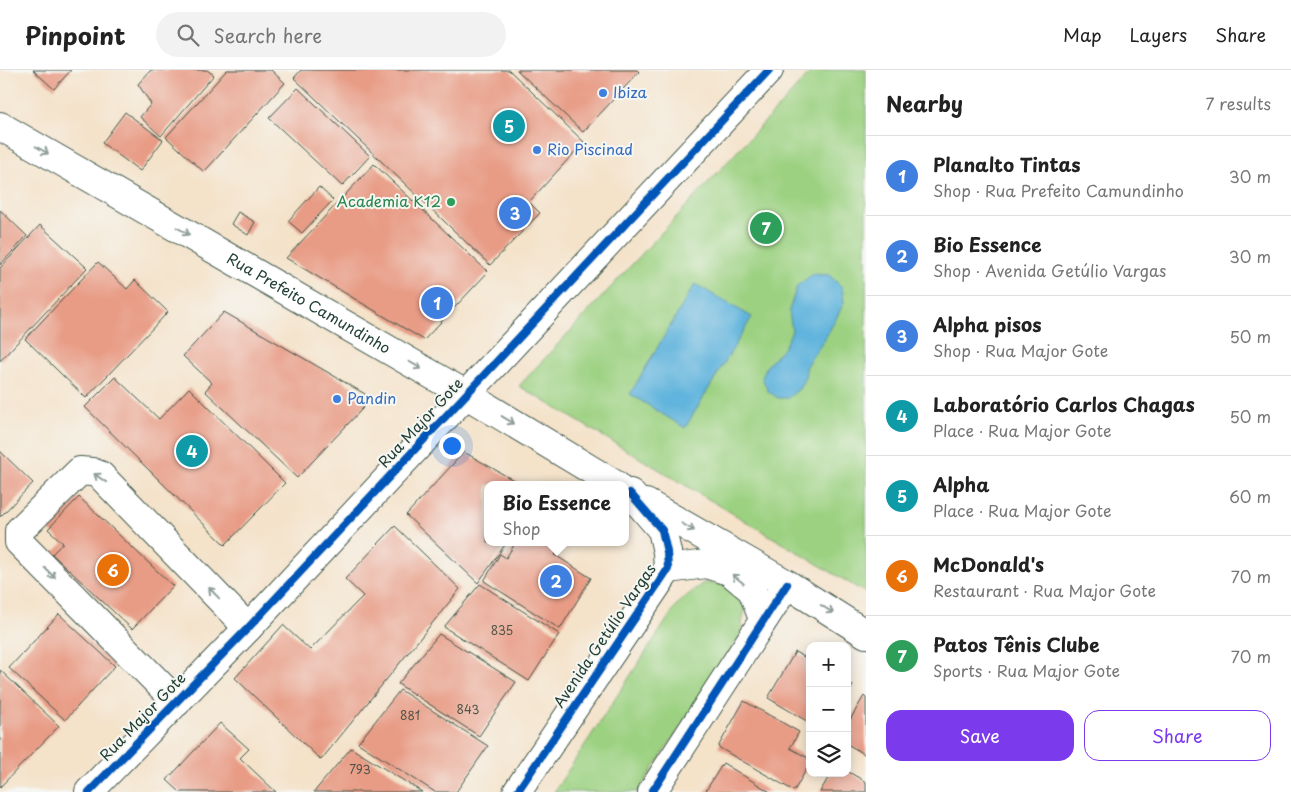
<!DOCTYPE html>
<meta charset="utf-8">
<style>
:root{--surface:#fff;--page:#f2f2f2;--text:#222;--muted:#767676;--line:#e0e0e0;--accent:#7c3aed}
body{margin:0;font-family:"Playpen Sans",sans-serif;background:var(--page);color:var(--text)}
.controls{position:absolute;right:15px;bottom:15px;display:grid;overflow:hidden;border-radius:10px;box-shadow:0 2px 12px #0003}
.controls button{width:45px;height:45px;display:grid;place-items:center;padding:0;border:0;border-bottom:1px solid var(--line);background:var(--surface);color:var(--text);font:25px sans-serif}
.you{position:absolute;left:451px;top:375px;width:18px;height:18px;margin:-12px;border:4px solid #fff;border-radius:50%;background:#1a73e8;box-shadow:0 0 0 8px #1a73e833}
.badge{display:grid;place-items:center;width:32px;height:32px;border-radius:50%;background:var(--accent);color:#fff;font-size:16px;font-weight:700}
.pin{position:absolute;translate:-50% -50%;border:2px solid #fff;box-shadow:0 1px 5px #0006}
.popup{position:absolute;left:484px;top:411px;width:145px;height:65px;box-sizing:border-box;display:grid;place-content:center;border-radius:10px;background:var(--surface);filter:drop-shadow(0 1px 4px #0005);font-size:16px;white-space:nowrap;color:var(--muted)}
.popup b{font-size:19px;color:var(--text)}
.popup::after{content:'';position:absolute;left:50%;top:100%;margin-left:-10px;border:10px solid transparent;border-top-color:var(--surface)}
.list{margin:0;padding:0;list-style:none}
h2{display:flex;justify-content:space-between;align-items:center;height:65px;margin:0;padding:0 20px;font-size:21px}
h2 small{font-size:16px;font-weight:400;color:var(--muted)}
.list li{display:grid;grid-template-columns:32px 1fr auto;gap:15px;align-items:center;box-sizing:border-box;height:80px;padding:0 20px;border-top:1px solid var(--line)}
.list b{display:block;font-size:19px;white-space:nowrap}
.list p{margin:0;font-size:16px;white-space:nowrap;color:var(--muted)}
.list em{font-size:16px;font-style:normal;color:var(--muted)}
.actions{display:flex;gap:10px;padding:15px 20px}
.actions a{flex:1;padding:11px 0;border:1px solid var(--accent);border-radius:15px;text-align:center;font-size:18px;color:var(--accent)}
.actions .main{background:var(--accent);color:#fff}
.icon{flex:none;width:28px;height:28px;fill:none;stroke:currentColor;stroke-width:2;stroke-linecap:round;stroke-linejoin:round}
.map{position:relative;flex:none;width:866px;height:722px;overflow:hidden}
header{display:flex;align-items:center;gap:30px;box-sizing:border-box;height:70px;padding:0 25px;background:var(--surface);border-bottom:1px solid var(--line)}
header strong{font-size:24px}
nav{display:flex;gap:28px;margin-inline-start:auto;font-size:18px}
.search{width:350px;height:45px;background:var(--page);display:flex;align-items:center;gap:12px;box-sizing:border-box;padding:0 18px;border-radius:28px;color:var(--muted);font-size:19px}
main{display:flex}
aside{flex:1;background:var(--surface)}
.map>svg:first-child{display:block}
.green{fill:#9cd181;stroke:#5e875a}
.water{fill:#61b4dd;stroke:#407888}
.building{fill:#e89c86}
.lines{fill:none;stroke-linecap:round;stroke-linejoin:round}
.minor-casing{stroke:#3f564a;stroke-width:30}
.major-casing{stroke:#3f564a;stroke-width:30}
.minor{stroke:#fff;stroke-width:28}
.major{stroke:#fff;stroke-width:28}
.cycleway-casing{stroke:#f6f6f2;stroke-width:11}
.cycleway{stroke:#0057b8;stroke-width:8}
.oneway{stroke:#8f9e9a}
.shop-dot{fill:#3f7fe0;stroke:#f6f6f2;stroke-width:2}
.leisure-dot{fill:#2e9e5b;stroke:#f6f6f2;stroke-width:2}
.labels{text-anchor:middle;stroke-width:4;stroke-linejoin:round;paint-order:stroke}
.number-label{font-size:12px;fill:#515548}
.shop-label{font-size:15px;fill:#366cbe;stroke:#f6f6f2;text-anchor:start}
.leisure-label{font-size:15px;fill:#27864d;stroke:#f6f6f2;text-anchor:end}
.street-label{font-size:15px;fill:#1f3d34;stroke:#f6f6f2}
</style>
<header>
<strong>Pinpoint</strong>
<div class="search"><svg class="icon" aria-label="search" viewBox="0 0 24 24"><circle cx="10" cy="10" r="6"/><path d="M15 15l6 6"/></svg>Search here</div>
<nav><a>Map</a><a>Layers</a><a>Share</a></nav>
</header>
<main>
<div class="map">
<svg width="866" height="722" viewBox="0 0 866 722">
<rect width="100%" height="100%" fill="#f6f6f2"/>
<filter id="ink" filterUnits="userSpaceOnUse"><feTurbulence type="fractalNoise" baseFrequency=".02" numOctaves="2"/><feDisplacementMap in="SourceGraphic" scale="10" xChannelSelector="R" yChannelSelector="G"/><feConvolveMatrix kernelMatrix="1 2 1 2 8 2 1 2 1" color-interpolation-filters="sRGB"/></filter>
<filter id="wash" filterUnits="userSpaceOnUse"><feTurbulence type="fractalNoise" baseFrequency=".0096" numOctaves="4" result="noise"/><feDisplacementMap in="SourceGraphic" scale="20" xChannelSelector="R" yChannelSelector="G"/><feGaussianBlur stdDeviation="1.12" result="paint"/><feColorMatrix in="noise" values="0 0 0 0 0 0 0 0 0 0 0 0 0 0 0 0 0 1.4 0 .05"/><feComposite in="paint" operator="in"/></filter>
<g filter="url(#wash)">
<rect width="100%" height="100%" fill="#f4e2c9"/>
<g class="green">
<polygon points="813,0 866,0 866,523 519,316"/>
<polygon points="703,513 727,515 746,533 740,565 638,722 554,722 678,533"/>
</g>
<g class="water">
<polygon points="813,204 829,205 842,217 844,232 837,247 823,272 807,294 805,307 799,319 788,328 778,328 768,321 762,308 766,297 784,277 792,261 789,241 797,216"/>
<polygon points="695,214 752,247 685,358 630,324"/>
</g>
<g id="blocks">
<g class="building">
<polygon points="33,0 71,0 54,19"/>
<polygon points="151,0 207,0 214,5 161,66 140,47 151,34 138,14"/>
<polygon points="227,0 271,0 285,13 204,102 166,67"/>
<polygon points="301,0 509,0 584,72 529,132 540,143 490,195 294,8"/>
<polygon points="517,0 637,0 639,2 583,62"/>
<polygon points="298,18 370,86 342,116 269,48"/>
<polygon points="125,42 163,70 140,101 102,73"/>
<polygon points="374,94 488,202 424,270 286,188"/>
<polygon points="319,117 333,130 302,163 288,151"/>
<polygon points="0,140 27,166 0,195"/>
<polygon points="238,142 255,152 248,165 231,154"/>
<polygon points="40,155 87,198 0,291 0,198"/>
<polygon points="98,192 127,219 135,210 168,242 86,328 25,269"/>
<polygon points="224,242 365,324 366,333 363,338 297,408 205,321 212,313 183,286"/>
<polygon points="115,307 159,349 189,318 285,413 225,475 85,337"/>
<polygon points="0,381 33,413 0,447"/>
<polygon points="464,382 522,415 487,415 487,472 507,472 478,513 406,445"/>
<polygon points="79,427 173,516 132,559 52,484 63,473 48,459"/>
<polygon points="395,456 460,519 321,690 235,608 283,555 310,580 363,526 345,509"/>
<polygon points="516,472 563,472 555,485 591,508 560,559 484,511 500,484 506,488"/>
<polygon points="480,514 559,564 529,611 444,557"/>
<polygon points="59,544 115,596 65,650 9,598"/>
<polygon points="439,564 516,612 479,666 398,614"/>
<polygon points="795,582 810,590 810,653 768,628"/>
<polygon points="0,600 59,656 0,717"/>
<polygon points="847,612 853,615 847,626"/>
<polygon points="400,620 488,676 456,722 435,722 358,673"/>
<polygon points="864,626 866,628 866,685 847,674 847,655"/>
<polygon points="744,631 799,662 790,678 810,689 810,693 794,721 718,677"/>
<polygon points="220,653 249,679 240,688 276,722 180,722 167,710"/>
<polygon points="351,678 422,722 314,722"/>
<polygon points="723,693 770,722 705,722"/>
<polygon points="847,701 866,712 866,722 820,722 831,703 847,703"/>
</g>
</g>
</g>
<g filter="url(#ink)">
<use href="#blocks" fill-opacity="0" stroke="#3f564a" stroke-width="1"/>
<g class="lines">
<g class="minor-casing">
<g id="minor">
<path id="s1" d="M0 56 467 325 616 415"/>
<polyline points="646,433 787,514 866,564"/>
<polyline points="668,499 706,494 729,501 752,520 763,549"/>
<polyline points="177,632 19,472 19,461 80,401 92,402 100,405 248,558"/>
<polyline points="517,722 668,499 667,482 662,460 630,423"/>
<polyline points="652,722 787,514"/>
</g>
</g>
<g class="major-casing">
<polyline id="major" points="89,722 248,558 769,0"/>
</g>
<use href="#minor" class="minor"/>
<use href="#major" class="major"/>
<g class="cycleway-casing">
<g id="cycleway">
<polyline points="89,722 248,558 769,0"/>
<polyline points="517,722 668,499 667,482 662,460 630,423"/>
<polyline points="652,722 787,514"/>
</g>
</g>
<use href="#cycleway" class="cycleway"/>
</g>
<defs><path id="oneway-shaft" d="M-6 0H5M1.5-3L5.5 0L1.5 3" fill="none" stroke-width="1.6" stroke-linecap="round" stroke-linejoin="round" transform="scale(1.25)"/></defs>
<g class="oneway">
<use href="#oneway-shaft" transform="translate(42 80) rotate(30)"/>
<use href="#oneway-shaft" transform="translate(183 161) rotate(30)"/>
<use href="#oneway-shaft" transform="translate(415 295) rotate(30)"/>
<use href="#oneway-shaft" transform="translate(508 350) rotate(31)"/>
<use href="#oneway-shaft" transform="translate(100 408) rotate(-145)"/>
<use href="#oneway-shaft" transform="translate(688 457) rotate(30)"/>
<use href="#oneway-shaft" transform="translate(50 503) rotate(45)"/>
<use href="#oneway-shaft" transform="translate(738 509) rotate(-141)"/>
<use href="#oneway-shaft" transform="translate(214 523) rotate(-134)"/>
<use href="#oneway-shaft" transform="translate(827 539) rotate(32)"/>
</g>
</g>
<g class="shop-dot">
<circle cx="603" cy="23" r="5"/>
<circle cx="537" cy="80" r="5"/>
<circle cx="337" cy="329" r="5"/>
</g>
<circle class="leisure-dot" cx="451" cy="132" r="5"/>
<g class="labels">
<g class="number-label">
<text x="502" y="565">835</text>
<text x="468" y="644">843</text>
<text x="410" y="650">881</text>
<text x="360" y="704">793</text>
</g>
<g class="shop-label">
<text x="613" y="28">Ibiza</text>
<text x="547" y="85">Rio Piscinad</text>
<text x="347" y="334">Pandin</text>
</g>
<g class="leisure-label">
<text x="441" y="137">Academia K12</text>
</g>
<g class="street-label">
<text dy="5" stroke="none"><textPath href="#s1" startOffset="356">Rua Prefeito Camundinho</textPath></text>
<text transform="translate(421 353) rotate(-47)" y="5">Rua Major Gote</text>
<text transform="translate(605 566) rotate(-56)" y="5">Avenida Getúlio Vargas</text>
<text transform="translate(143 647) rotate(-46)" y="5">Rua Major Gote</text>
</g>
</g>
</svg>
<div class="controls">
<button>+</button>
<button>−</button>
<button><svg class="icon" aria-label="layers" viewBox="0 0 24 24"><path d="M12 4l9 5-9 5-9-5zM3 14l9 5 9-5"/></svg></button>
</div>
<div class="you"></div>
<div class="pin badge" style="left:437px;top:233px;background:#3f7fe0">1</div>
<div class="pin badge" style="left:556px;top:511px;background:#3f7fe0">2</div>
<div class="popup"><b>Bio Essence</b>Shop</div>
<div class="pin badge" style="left:515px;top:143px;background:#3f7fe0">3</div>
<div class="pin badge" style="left:192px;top:381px;background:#0f9aa8">4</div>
<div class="pin badge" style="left:509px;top:56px;background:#0f9aa8">5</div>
<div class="pin badge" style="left:113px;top:500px;background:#e8710a">6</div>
<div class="pin badge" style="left:766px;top:158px;background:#2e9e5b">7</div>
</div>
<aside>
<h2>Nearby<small>7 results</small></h2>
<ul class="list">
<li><span class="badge" style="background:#3f7fe0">1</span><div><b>Planalto Tintas</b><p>Shop · Rua Prefeito Camundinho</p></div><em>30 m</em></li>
<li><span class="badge" style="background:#3f7fe0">2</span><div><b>Bio Essence</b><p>Shop · Avenida Getúlio Vargas</p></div><em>30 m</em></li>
<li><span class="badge" style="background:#3f7fe0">3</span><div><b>Alpha pisos</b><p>Shop · Rua Major Gote</p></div><em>50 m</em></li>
<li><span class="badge" style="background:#0f9aa8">4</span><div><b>Laboratório Carlos Chagas</b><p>Place · Rua Major Gote</p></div><em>50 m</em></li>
<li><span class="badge" style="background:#0f9aa8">5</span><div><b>Alpha</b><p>Place · Rua Major Gote</p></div><em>60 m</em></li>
<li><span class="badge" style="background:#e8710a">6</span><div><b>McDonald's</b><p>Restaurant · Rua Major Gote</p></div><em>70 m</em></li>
<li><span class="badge" style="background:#2e9e5b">7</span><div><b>Patos Tênis Clube</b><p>Sports · Rua Major Gote</p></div><em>70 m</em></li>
</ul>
<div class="actions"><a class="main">Save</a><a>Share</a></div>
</aside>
</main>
